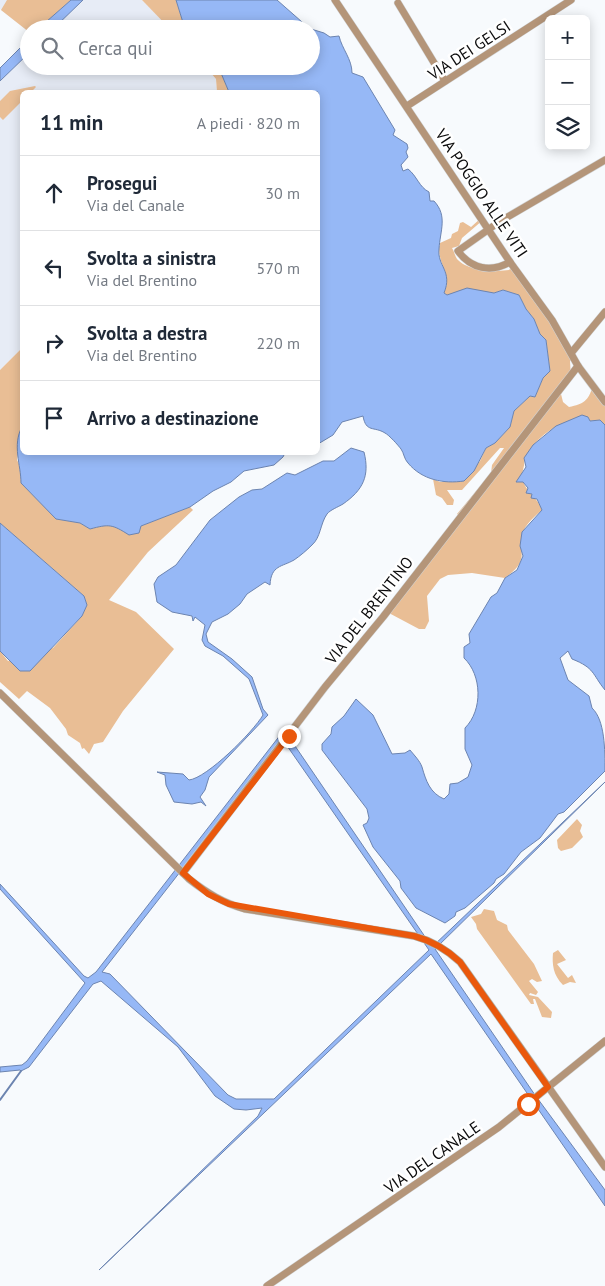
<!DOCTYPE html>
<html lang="it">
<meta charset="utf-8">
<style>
:root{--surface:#fff;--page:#f2f2f3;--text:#1f2937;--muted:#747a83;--line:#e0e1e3}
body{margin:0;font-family:"PT Sans",sans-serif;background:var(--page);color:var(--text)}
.controls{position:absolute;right:15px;top:15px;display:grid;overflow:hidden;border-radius:8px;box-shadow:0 2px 12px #0003}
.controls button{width:45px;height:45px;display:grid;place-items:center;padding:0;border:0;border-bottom:1px solid var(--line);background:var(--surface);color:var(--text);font:25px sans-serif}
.stop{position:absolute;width:15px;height:15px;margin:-11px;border:4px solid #ea580c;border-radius:50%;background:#fff}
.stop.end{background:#ea580c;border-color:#fff;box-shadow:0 1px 5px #0008}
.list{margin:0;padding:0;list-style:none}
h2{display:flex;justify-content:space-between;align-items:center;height:65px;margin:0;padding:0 20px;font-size:21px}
h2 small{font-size:16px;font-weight:400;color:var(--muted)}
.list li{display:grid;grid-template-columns:32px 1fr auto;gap:15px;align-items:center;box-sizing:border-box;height:75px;padding:0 20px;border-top:1px solid var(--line)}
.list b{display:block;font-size:19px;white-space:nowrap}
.list p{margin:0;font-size:16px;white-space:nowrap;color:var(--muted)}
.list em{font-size:16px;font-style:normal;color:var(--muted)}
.icon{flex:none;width:28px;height:28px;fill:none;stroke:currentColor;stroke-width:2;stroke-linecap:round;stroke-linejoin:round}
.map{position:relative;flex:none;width:605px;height:1286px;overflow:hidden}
.search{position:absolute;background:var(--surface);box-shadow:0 2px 12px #0003;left:20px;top:20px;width:300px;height:55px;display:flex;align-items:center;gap:12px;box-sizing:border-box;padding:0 18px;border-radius:28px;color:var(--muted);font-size:19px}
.panel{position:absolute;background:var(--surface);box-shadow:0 2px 12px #0003;left:20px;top:90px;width:300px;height:365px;border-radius:8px}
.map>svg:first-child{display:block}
.built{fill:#e7ecf6}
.green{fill:#e9be95}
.water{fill:#96b8f6;stroke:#6c84b0;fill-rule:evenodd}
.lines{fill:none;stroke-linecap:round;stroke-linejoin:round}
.stream{stroke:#6c84b0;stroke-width:2}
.minor-casing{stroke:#d1d4d6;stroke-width:8}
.minor{stroke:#b49579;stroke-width:7}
.route{stroke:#ea580c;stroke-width:6}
.labels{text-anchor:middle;stroke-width:5;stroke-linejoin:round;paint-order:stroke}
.street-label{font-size:16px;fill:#0b0b0c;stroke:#fff}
</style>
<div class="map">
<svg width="605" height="1286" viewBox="0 0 605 1286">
<rect width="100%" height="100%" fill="#f7fafd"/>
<g class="built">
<polygon points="0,0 142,0 170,29 29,29 29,32 0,9"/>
<polygon points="29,53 29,66 205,66 216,79 217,92 22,92 22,348 0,370 0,81"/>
</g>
<g class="green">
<polygon points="7,0 71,0 38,29 29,29 29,32 1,10"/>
<polygon points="142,0 176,0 185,29 170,29"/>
<polygon points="205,66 218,66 229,92 217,92 216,79"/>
<polygon points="35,86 36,87 31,92 22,92 22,101 3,120 0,117 0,101 10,91"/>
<path d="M481 218 483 220 462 238 459 246 452 248C454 251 455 256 457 259 467 271 496 272 509 270L513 266 575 358 570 361 571 378 561 394 563 402 569 407C584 404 588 401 593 386L605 402V425L600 420 590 421 588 417C571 417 545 430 534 445 530 449 529 454 524 458 526 466 520 473 523 481 527 493 538 498 542 510 536 515 527 523 524 530 516 555 532 558 505 578L472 573 448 575 440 579 427 596 429 621 425 629H419L387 612 460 516 457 514 491 473 492 465 504 448H500L462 490H447L454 500 453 505H447L442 498 436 495 433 479 440 482 464 481 480 461 486 448 495 443 510 427 514 411 530 396 535 397 543 378 550 371 546 340 540 334 534 319 526 309 519 295 503 290 494 293 447 295 444 293C453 273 435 262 440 243L451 238 452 234 458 231 460 223 463 222 471 227Z"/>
<polygon points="22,348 22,427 17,460 21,468 21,483 57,519 80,523 90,529 99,525 141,526 190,507 193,510 148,552 109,600 136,612 174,649 123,711 103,742 94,744 89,754 84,748 82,749 80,743 68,735 66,729 50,708 27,691 19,699 0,682 0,651 8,661 53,648 82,616 87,605 84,596 0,523 0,370"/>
<polygon points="577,819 582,825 580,831 583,837 572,848 561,851 558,848 557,840"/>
<polygon points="484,909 494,911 497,920 507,925 508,930 534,964 542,981 537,982 532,979 529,981 538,992 536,995 530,993 529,995 538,997 552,1012 551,1018 542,1017 535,999 533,999 534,1004 531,1004 477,929 476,924 471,917 481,914"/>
<path d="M558 950 566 960 557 964 568 978 572 975 576 983 570 982 563 985C553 975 552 964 553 953Z"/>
</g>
<g class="water">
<polygon points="71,0 83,0 53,29 38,29"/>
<polygon points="176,0 277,0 310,29 185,29"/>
<path d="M311 29 324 33 330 37 339 36C342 49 352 59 352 73L363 77 395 130 393 135 407 144 408 148 406 152 408 157 401 165 403 171 408 169C417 176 419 187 429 192L430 201H434C448 216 440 231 439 249 437 266 453 271 444 293L447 295 467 288 494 293 503 290 519 295 526 309 534 319 540 334 546 340 550 371 543 378 535 397 530 396 514 411 510 427 495 443 486 448 474 471 464 481C444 484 422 480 408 463 404 459 404 453 401 449 398 445 389 435 385 433 374 426 366 433 363 416L342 422 333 435 318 444V92H229L218 66H311Z"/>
<polygon points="29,39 29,53 0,81 0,68"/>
<path d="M582 415 588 417 590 421 600 420 605 425V690C592 674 595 668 572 659L568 651 560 658 568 680 589 696 592 708C605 720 605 750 605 771L564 812 558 814 540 838 521 852 504 874 496 879 494 883 465 908 456 912 455 916 445 923 416 908 401 888 400 881 373 847 363 825 367 823 369 818 367 809 322 750V744L331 734 332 727 344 716 356 699 373 715 392 754 405 753 410 750C414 755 420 761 422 767 426 781 430 793 444 799L449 794 450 784 458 783 468 777 472 765 465 749V728C483 710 482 675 464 658V647L470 643 469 634 491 597 497 593 505 578 517 570 523 556 520 546 522 532 542 510 537 499 531 498 532 494 526 493 528 488 523 482H516L526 467 524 458 533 445 556 426Z"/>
<path d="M22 427V452L285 453 283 457 274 465 244 471 231 482 213 491 190 507 141 526 139 533 129 535C112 524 109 524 90 529L80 523 56 519 21 483C21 465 12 445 22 427Z"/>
<path d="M351 448 364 452C370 476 363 490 343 504 338 507 330 510 327 514 320 524 321 537 312 545 307 550 300 556 294 560 282 567 271 565 270 585L265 582 247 594 240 604 228 614 212 622 206 634 208 642 232 659 252 677 263 709 268 715 209 777 205 790 200 797 206 806 201 802 192 804 174 802 166 785 165 775 157 772 183 774 189 780C207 778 253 732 263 715L249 679 223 656 205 646 202 640 205 625 195 617 193 621 192 616 172 612 157 602 154 584 158 577 176 565 210 520 239 497 252 490 262 489 287 473 295 475 323 461H334Z"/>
<polygon points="0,523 84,596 87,605 82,616 30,671 20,671 0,651"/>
<path d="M281 734 293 743 432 947 605 782 435 949 535 1095 605 1190V1206L431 954 99 1270 258 1116 262 1108 246 1110 234 1109 215 1096 178 1047 101 981 93 984 29 1067 21 1071 20 1070 0 1072V1067L22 1065 27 1061 85 983 0 889V884L84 976 88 978 96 972ZM283 740 429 950 274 1099H236L228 1095 110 974 102 972Z"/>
</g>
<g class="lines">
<polyline class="stream" points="0,1100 21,1071"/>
<g class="minor-casing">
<g id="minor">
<polyline points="335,0 510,262 552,320 578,366 605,402"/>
<polyline points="398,3 445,81"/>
<polyline points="407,106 571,0"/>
<path d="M510 262C491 273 471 269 458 251L499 222 605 160"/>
<polyline points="572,352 605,312"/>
<path d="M0 693 189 879C207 893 223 903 245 909L414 936C433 941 446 949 460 962L605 1167"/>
<polyline points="183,873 325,687 383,617 578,366"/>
<polyline points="267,1286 499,1127 605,1041"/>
</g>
</g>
<use href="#minor" class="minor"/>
</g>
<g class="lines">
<path class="route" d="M289 736 183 873 208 894 229 904 414 936C433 941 446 949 460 962L548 1087 528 1104"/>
</g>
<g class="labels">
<g class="street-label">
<text transform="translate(469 50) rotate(-33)" y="6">VIA DEI GELSI</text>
<text transform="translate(482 193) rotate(56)" y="6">VIA POGGIO ALLE VITI</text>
<text transform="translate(369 610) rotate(-52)" y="6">VIA DEL BRENTINO</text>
<text transform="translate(432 1157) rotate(-35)" y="6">VIA DEL CANALE</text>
</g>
</g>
</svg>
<div class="controls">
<button>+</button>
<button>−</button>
<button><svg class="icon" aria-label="layers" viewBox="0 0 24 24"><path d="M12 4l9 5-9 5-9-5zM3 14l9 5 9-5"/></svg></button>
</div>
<div class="stop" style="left:528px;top:1104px"></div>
<div class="stop end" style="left:289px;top:736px"></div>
<div class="search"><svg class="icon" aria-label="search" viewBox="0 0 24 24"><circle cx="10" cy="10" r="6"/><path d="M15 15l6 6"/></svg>Cerca qui</div>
<section class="panel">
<h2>11 min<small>A piedi · 820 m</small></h2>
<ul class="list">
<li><svg class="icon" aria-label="ahead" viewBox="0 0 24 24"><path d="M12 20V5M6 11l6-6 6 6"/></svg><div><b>Prosegui</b><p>Via del Canale</p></div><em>30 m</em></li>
<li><svg class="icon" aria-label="left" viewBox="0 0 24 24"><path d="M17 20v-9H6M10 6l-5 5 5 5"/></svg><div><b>Svolta a sinistra</b><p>Via del Brentino</p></div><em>570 m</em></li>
<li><svg class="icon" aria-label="right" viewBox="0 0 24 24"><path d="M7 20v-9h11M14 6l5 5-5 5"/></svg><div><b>Svolta a destra</b><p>Via del Brentino</p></div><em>220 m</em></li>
<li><svg class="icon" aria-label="arrive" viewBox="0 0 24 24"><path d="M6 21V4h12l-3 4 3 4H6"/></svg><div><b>Arrivo a destinazione</b></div></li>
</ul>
</section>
</div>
